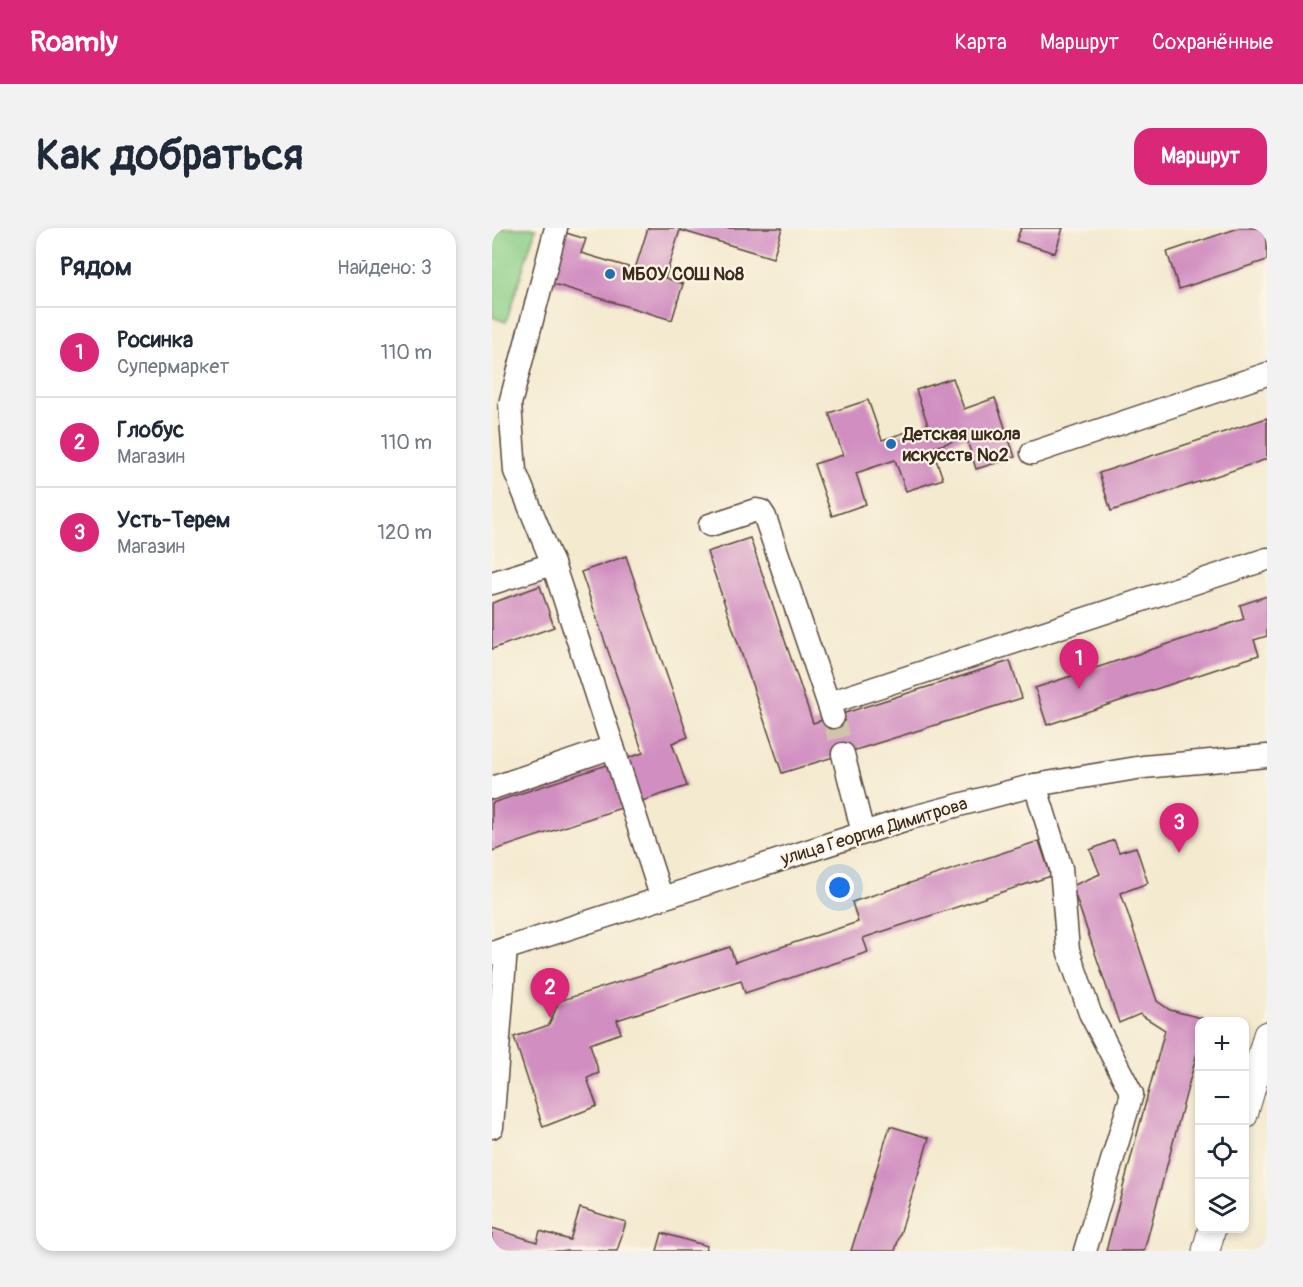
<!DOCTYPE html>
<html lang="ru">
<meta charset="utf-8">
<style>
:root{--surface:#fff;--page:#f2f2f3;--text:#1f2937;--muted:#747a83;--line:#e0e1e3;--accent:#db2777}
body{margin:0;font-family:Pangolin,sans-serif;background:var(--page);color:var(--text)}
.controls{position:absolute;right:18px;bottom:18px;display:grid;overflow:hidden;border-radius:12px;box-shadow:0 3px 9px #0003}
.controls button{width:54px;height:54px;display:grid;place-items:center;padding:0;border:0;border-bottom:2px solid var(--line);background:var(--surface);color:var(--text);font:30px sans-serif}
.you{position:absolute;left:348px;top:660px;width:21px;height:21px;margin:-15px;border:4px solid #fff;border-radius:50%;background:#1a73e8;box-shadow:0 0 0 9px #1a73e833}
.badge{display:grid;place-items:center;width:39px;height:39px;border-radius:50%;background:var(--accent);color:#fff;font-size:20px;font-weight:700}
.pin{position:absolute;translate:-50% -50px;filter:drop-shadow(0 2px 3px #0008)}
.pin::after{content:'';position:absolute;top:32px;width:21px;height:18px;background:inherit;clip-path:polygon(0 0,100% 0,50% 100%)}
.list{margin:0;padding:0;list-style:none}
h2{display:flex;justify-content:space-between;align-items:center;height:78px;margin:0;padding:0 24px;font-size:26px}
h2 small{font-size:20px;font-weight:400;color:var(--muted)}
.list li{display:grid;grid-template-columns:39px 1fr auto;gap:18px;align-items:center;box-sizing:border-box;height:90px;padding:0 24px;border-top:2px solid var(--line)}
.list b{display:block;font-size:22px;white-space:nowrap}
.list p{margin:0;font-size:20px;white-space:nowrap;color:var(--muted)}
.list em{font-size:20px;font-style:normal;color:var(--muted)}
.icon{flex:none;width:33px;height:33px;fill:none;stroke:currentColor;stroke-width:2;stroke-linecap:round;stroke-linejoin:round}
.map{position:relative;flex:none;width:775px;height:1023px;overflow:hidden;border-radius:18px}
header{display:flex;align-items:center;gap:36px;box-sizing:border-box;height:84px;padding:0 30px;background:var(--accent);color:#fff}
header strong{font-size:28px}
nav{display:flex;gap:33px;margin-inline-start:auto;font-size:21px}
.intro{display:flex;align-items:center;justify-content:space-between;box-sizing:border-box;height:144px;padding:0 36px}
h1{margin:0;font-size:42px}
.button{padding:15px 27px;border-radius:18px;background:var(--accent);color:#fff;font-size:21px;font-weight:700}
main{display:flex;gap:36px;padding:0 36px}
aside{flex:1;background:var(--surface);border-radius:18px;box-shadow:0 3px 9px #0003}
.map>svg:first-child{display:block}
.pitch{fill:#8dcf88;stroke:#647c53;stroke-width:1.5}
.building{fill:#d18fc1}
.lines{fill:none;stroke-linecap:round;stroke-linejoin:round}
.minor-tunnel{stroke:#cfc4ac;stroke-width:22;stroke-dasharray:22 11;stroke-linecap:butt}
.minor-casing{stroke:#574739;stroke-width:25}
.major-casing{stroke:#574739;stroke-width:29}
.minor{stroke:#fff;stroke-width:22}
.major{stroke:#fff;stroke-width:27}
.poi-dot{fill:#1f6fb2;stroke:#fcf5e5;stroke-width:2}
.labels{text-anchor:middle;stroke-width:4.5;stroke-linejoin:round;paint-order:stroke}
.poi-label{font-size:18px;font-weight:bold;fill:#3b2a1e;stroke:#fcf5e5;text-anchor:start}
.street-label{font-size:18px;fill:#3b2a1e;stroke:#fcf5e5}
</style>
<header>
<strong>Roamly</strong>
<nav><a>Карта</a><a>Маршрут</a><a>Сохранённые</a></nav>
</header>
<div class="intro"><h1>Как добраться</h1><a class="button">Маршрут</a></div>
<main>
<aside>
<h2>Рядом<small>Найдено: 3</small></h2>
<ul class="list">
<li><span class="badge">1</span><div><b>Росинка</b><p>Супермаркет</p></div><em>110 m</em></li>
<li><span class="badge">2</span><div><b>Глобус</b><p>Магазин</p></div><em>110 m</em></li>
<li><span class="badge">3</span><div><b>Усть-Терем</b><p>Магазин</p></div><em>120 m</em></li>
</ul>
</aside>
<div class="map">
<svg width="775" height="1023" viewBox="0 0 775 1023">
<rect width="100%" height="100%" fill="#fcf5e5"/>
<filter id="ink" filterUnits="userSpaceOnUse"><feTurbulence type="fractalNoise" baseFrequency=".0167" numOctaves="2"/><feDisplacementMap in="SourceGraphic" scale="12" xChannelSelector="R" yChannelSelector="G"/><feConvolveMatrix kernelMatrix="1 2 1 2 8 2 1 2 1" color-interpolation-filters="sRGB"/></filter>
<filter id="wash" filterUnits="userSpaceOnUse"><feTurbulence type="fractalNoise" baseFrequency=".008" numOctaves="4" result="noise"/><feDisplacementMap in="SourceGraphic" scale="24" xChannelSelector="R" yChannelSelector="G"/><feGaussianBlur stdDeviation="1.35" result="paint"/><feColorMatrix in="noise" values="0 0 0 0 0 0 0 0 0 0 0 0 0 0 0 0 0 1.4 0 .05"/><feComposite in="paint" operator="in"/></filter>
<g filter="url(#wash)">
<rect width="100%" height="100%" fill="#f4ead0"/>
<polygon class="pitch" points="0,0 44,0 14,94 0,89"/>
<g id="blocks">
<g class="building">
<polygon points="156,0 290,0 281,30 188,2 173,50 191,56 180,92 58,55 74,5 94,11 89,25 143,41"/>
<polygon points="529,0 571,0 563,25 524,13"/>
<polygon points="747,0 775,0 775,32 687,61 675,24"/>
<polygon points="461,150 472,181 503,170 523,229 484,241 474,209 440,220 451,251 414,263 403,232 364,245 374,276 340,288 322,236 351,227 337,185 376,172 390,212 436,197 424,162"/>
<polygon points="775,190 775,231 619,283 607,245"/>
<polygon points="258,310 321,495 518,433 530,470 290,545 215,324"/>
<polygon points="134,328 196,509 180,515 195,558 0,623 0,575 151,525 89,344"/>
<polygon points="48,358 62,399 0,421 0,375"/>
<polygon points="775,368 775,408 762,412 767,427 555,497 543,460 752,391 748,377"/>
<polygon points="622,612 627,624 644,619 656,655 629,665 665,773 678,782 713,791 708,794 708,814 652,1023 614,1023 673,802 648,786 627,795 580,658 608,646 598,622"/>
<polygon points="547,613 559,648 371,710 376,724 253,765 249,752 125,792 129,805 98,816 107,845 95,850 105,878 51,899 22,809 57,797 67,773 238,719 243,734 366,694 360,674"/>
<polygon points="398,898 437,910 403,1023 359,1023"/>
<polygon points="88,980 134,994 125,1023 0,1023 0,1000 45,1014 48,1003 78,1012"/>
<polygon points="170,1005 215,1018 213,1023 165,1023"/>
</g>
</g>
</g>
<g filter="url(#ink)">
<use href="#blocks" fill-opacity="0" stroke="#574739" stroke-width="1.5"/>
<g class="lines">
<polyline class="minor-tunnel" points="341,489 351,526"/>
<g class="minor-casing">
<g id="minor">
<polyline points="540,225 775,146"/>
<polyline points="218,297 264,282 269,283 273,289 341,489"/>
<polyline points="61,336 23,243 18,176 64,0"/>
<polyline points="0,355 61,336 121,519"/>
<polyline points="337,475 775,331"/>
<polyline points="351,526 371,605"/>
<polyline points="543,557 569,640 576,722 598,785 640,866 593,1023"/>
<polyline points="0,560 121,519 169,668"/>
<polyline points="0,725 418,590 543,557 651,539 775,528"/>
<polyline points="0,899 14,720"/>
</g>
</g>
<g class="major-casing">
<g id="major">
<polyline points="752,887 775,807"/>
<polyline points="714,1023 720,1000"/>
</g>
</g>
<use href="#minor" class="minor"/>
<use href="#major" class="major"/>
</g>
</g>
<g class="poi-dot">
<circle cx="118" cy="46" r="6"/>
<circle cx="399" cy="216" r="6"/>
</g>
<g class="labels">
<g class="poi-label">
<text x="130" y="52">МБОУ СОШ №8</text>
<text x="411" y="212">Детская школа<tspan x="411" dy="21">искусств №2</tspan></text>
</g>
<g class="street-label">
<text transform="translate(382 603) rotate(-17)" y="6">улица Георгия Димитрова</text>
</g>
</g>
</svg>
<div class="controls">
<button>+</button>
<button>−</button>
<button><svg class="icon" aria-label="locate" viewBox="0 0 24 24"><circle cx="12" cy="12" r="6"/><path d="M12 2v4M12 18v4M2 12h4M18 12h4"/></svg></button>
<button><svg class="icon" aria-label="layers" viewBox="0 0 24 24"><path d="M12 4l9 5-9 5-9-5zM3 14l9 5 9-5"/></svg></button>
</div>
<div class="you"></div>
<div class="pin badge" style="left:587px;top:461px">1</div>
<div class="pin badge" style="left:58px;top:790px">2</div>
<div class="pin badge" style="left:687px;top:625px">3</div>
</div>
</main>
